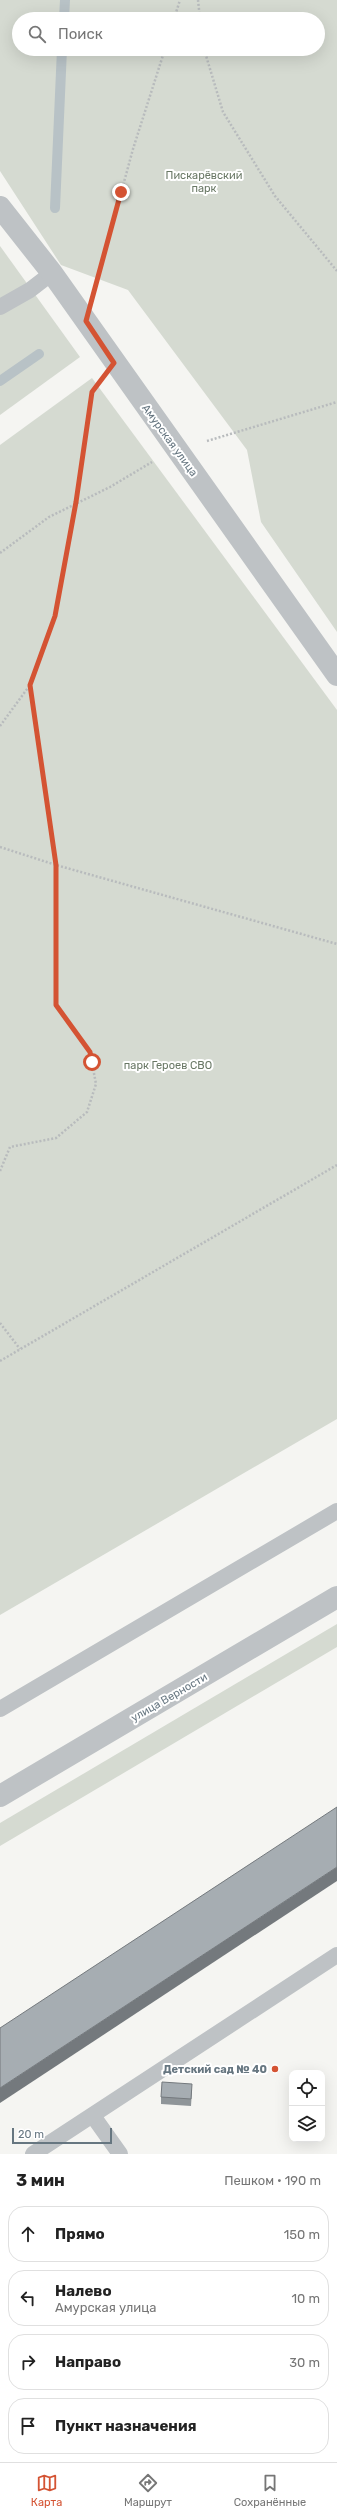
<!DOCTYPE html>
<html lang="ru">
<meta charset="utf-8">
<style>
:root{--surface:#fff;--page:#f6f6f6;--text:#222;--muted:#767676;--line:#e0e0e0;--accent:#d45333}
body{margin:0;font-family:Rubik,sans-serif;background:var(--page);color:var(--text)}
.controls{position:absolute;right:12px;bottom:12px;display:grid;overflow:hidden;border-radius:8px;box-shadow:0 4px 16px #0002}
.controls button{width:36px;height:36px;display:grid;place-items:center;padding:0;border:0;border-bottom:1px solid var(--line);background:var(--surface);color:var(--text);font:20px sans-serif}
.scale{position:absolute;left:12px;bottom:10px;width:100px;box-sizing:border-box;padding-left:4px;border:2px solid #667680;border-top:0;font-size:11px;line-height:14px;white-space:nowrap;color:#667680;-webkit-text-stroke:3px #fff;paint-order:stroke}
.stop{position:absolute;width:12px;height:12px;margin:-9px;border:3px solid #d45333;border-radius:50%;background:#fff}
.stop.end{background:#d45333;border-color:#fff;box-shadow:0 1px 4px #0008}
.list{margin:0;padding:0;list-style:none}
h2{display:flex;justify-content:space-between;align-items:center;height:52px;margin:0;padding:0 16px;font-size:17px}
h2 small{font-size:13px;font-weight:400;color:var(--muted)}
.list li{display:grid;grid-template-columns:26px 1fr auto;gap:12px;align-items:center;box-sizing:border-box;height:56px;margin:0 8px 8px;padding:0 8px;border:1px solid var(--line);border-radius:16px}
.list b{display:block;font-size:15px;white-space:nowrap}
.list p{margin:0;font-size:13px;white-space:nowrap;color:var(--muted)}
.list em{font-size:13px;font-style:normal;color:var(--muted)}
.icon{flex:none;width:22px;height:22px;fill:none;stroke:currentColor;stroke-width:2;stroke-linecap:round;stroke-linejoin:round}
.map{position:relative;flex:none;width:337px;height:2154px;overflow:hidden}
.search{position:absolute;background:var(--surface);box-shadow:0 4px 16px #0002;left:12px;right:12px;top:12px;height:44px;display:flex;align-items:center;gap:10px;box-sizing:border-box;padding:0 14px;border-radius:22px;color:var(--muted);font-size:15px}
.sheet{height:308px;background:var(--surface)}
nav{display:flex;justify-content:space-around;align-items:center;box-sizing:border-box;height:56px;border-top:1px solid var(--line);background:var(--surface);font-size:11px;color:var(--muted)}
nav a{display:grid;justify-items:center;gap:2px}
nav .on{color:var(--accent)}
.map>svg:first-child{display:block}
.green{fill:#d5dad1;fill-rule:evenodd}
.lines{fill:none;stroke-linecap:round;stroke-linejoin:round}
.stream{stroke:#b8c2c6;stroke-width:10}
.path{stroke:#b8bbbd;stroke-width:2.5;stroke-dasharray:2 2;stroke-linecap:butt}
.lane{stroke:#bec2c5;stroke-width:16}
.street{stroke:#bec2c5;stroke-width:22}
.wall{fill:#8f9599}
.shaded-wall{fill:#74797d}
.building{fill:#a6adb2;stroke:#74797d}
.route{stroke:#d45333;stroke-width:5}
.poi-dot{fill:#d45333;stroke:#fff;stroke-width:1.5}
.labels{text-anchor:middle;stroke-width:4;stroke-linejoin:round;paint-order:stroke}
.park-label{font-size:11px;fill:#697865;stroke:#fff}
.street-label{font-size:11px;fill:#667680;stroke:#fff}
.poi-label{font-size:11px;font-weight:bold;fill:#667680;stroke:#fff;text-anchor:end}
</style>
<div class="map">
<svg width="337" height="2154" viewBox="0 0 337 2154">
<rect width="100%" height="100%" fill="#f5f5f2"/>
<g class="green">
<path d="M0 0H337V632L261 522 247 450 128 290 61 265 0 171ZM19 19H318V49H19Z"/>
<polygon points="0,246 80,357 0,415"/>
<polygon points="92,378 337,710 337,1419 0,1615 0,445"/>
<polygon points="337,1624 337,1647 0,1846 0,1823"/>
</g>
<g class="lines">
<g class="stream">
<polyline points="64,19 65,0"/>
<polyline points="55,208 62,49"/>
<polyline points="0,381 39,354"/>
</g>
<g class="path">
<polyline points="198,0 200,19"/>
<polyline points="174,19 180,0"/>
<polyline points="204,49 223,112 275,196 337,271"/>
<polyline points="96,285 133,149 165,49"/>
<polyline points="207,441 337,402"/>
<polyline points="0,553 49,517 110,487 152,462"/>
<polyline points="0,726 30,685 55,616 76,502 92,392 97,385"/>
<polyline points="0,847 56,865 337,944"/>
<polyline points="0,1171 10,1147 56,1138 87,1112 96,1084 90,1052 56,1005 56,865 30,685"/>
<polyline points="0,1323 20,1349"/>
<polyline points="0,1361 337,1165"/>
</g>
<g class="lane">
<polyline points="0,307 30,290 52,273"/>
<polyline points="0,1709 337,1511"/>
<polyline points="93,2116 120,2154"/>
<polyline points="33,2154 337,1955"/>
</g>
<g class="street">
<polyline points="0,207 52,273 337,675"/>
<polyline points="0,1796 337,1597"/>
</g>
</g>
<polygon class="wall" points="192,2090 191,2106 161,2104 161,2097"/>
<polygon class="shaded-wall" points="337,1867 337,1881 0,2103 0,2088"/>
<g class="building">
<polygon points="337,1807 337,1867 0,2088 0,2028"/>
<polygon points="162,2082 192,2084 191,2099 161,2097"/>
</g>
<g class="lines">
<polyline class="route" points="92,1062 90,1052 56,1005 56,865 30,685 55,616 76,502 92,392 114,363 86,321 121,192"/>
</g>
<circle class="poi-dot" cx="275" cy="2069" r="4"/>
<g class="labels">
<g class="park-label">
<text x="204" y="179">Пискарёвский<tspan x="204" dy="13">парк</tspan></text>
<text x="168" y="1069">парк Героев СВО</text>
</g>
<g class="street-label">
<text transform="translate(170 440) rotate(54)" y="4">Амурская улица</text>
<text transform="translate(169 1697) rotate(-30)" y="4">улица Верности</text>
</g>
<g class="poi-label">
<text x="267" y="2073">Детский сад № 40</text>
</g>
</g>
</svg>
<div class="controls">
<button><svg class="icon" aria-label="locate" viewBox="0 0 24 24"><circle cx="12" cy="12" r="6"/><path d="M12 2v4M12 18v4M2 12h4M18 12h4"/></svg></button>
<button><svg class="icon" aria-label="layers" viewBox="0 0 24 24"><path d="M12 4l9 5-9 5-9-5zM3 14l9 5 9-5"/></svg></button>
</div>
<div class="scale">20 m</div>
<div class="stop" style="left:92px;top:1062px"></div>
<div class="stop end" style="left:121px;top:192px"></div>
<div class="search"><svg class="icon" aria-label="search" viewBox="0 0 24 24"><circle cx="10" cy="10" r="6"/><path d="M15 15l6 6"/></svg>Поиск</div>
</div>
<section class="sheet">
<h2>3 мин<small>Пешком · 190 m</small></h2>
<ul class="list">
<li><svg class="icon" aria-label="ahead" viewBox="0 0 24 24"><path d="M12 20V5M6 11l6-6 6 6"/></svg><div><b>Прямо</b></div><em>150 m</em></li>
<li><svg class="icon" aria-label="left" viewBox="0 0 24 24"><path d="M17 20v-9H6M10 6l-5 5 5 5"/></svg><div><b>Налево</b><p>Амурская улица</p></div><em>10 m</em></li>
<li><svg class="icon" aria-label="right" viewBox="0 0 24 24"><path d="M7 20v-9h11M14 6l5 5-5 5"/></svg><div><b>Направо</b></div><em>30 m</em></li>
<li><svg class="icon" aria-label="arrive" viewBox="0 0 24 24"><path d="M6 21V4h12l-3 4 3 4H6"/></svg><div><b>Пункт назначения</b></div></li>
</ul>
</section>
<nav>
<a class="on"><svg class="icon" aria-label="map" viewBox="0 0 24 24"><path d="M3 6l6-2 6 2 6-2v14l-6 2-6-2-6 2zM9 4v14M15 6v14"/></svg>Карта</a>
<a><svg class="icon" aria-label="directions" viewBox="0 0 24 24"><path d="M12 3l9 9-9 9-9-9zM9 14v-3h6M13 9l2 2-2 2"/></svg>Маршрут</a>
<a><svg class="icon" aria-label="saved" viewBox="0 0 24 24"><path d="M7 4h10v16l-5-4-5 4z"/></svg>Сохранённые</a>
</nav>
